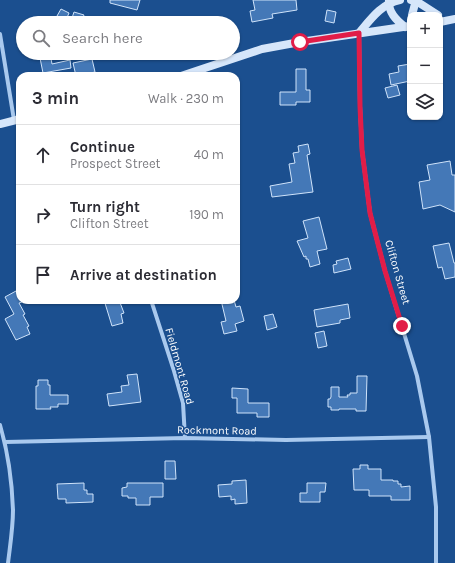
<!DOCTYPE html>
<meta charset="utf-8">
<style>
:root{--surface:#fff;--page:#f7f7f7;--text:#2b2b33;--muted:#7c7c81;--line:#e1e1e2}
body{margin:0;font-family:Karla,sans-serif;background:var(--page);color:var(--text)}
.controls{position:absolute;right:12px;top:12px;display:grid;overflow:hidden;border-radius:8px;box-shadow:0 1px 3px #0004}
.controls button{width:36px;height:36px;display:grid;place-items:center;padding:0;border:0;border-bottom:1px solid var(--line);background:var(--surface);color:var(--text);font:20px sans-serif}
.stop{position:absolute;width:12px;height:12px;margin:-9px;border:3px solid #e11d48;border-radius:50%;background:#fff}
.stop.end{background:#e11d48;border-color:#fff;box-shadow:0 1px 4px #0008}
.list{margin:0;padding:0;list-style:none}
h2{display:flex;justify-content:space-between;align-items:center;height:52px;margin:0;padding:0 16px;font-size:17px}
h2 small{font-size:13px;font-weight:400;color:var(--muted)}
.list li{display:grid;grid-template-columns:26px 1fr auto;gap:12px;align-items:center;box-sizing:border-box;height:60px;padding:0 16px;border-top:1px solid var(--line)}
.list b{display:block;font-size:15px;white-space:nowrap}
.list p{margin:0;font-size:13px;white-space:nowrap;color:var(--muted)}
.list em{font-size:13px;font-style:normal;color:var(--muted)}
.icon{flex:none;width:22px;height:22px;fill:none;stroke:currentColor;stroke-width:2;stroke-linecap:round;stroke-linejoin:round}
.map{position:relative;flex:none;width:455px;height:563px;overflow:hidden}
.search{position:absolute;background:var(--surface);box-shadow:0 1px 3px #0004;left:16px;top:16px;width:224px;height:44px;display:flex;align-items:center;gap:10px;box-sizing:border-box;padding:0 14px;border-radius:22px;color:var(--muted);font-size:15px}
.panel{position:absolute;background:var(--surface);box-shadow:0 1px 3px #0004;left:16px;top:72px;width:224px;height:232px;border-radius:12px}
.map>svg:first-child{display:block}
.building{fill:#4478b7;stroke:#cfe3fa}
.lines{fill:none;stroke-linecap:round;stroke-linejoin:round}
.street{stroke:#a9c9ee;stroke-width:4}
.secondary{stroke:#d6e6fa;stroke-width:8}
.route{stroke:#e11d48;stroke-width:5}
.labels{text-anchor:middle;stroke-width:3;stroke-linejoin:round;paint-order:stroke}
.street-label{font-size:11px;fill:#fff;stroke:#1b4f8f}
</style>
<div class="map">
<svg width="455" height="563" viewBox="0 0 455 563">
<rect width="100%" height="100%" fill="#1b4f8f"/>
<g class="building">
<polygon points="110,0 140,0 137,10 110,3"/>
<polygon points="253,0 296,0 297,10 272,14 273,18 252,22 250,11 255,10"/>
<polygon points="61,9 69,13 66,20 57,16"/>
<polygon points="327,10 336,12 334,23 325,21"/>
<polygon points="74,12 84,15 81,23 71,21"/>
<polygon points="39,53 50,53 52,64 70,60 71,68 43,73"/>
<polygon points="92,59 95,72 76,76 73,63"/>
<polygon points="410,64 410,81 391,85 389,74 399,72 398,66"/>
<polygon points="296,69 306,69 306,90 310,90 310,102 296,102 296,105 280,105 280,92 296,92"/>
<polygon points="397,85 400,95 388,98 385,88"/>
<polygon points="308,144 310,154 307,155 313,192 272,197 270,186 292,182 289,164 295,163 293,153 299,152 298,146"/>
<polygon points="450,161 452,175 455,175 455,212 440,205 423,209 419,182 430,180 427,165"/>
<polygon points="319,217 327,249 317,251 320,264 310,267 308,259 306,259 306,256 304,257 297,241 308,238 303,221"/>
<polygon points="449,243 454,263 455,263 455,277 445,279 442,267 438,268 433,246"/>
<polygon points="348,258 351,269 334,273 333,265 337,264 336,261"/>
<polygon points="16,291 22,302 19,303 25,314 23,315 29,326 27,327 30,334 16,340 5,319 14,314 5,297"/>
<polygon points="104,300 119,300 124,313 121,314 123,323 112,326"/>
<polygon points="221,300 234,300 236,307 240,306 244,321 235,324 237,331 224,334 221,322 226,321"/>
<polygon points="348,304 350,318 340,320 340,323 317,327 314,310"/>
<polygon points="273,314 277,327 267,330 264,316"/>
<polygon points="324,331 327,346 318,348 315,333"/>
<polygon points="137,374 141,402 109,406 107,394 122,392 121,386 129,385 127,375"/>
<polygon points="357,376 367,376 366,411 356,411 356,409 339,409 339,410 331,410 331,407 328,407 328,399 330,399 331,397 331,387 339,387 339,397 348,397 347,395 350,395 350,393 357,393"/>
<polygon points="38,380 48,380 48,385 50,385 50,395 68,395 68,404 58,404 58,407 50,407 51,409 36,409 36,386 38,386"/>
<polygon points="232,388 248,389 248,403 269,403 269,417 257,417 257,413 237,413 237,398 232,398"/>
<polygon points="165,461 175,461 176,479 165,479"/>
<polygon points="360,465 368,465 368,469 381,469 381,480 393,480 393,481 398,481 398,484 401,484 401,487 410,486 410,500 391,500 391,496 369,496 369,490 354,490 353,469 360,469"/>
<polygon points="246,480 247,503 235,504 235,499 231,500 231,496 219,497 218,485 232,484 232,481"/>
<polygon points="84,483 84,490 87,490 87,494 93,494 93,502 66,503 66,499 58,499 57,484"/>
<polygon points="127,483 163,483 163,497 150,497 150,505 136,505 136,498 128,498 128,496 122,496 122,488 127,487"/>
<polygon points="307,483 326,483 325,492 320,492 320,502 300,502 300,493 307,493"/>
</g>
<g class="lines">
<g class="street">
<polyline points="359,33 360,106 362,150 370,213 385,271 417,376 429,437 436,507 436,563"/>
<polyline points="0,34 14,120"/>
<polyline points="151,300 174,371 183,403 185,438"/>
<path d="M0 425C8 452 12 481 13 510 13 528 10 546 8 563"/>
<polyline points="5,442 185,438 286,440 429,437"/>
</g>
<g class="secondary">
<path d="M389 0C388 12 396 20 405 27"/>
<polyline points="411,0 416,1 438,15"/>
<polyline points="412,15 416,0"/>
<polyline points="440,22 455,19"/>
<path d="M359 33C370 20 382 3 400 0"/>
<polyline points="181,76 262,49 300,42 410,26"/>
<polyline points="0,124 20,119"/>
</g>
</g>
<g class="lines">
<polyline class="route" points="300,42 359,33 360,106 362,150 370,213 385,271 402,326"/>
</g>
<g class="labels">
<g class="street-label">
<text transform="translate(398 272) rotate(74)" y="4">Clifton Street</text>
<text transform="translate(180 366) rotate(74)" y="4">Fieldmont Road</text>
<text transform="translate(217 430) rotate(1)" y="4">Rockmont Road</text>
</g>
</g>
</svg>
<div class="controls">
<button>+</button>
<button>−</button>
<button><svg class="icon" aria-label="layers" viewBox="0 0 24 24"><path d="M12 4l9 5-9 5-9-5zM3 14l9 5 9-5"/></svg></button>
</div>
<div class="stop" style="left:300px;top:42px"></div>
<div class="stop end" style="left:402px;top:326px"></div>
<div class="search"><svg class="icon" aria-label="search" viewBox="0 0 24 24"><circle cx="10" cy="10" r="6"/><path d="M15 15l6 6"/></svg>Search here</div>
<section class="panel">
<h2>3 min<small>Walk · 230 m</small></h2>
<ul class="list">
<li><svg class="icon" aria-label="ahead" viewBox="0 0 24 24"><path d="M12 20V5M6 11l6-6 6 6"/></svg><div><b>Continue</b><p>Prospect Street</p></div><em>40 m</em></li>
<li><svg class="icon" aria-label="right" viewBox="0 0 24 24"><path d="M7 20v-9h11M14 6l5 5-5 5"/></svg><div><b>Turn right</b><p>Clifton Street</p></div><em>190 m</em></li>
<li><svg class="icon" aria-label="arrive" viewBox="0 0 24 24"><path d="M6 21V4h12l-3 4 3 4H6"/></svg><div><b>Arrive at destination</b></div></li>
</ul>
</section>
</div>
